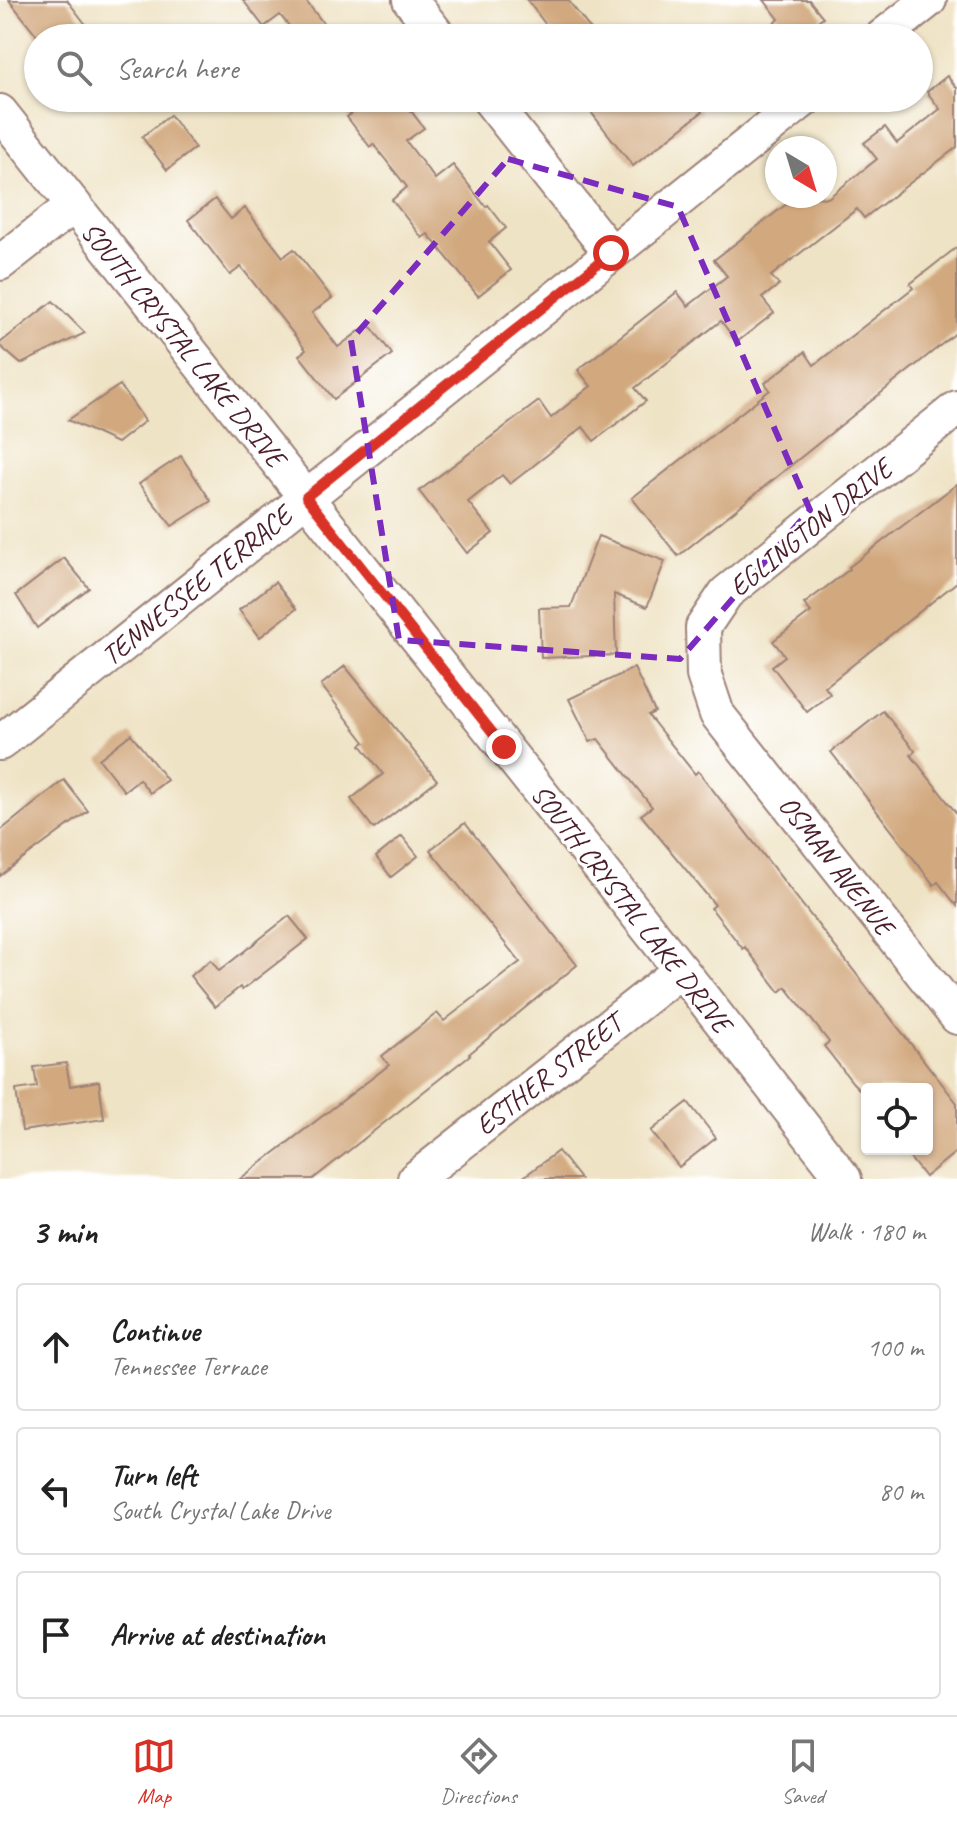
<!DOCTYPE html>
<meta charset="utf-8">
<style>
:root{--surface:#fff;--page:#f6f6f6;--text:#222;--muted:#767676;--line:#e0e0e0;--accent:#d93025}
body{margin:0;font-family:Caveat,sans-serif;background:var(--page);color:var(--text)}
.controls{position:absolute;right:24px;bottom:24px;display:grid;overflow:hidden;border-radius:8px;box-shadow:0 2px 6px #0004}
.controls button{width:72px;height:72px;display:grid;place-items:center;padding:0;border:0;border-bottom:2px solid var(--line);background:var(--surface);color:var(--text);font:40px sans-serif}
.compass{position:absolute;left:765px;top:136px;width:72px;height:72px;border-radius:50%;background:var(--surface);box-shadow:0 2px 6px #0004;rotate:142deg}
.stop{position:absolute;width:24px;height:24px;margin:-18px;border:6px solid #d93025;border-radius:50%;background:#fff}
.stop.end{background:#d93025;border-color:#fff;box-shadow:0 2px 8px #0008}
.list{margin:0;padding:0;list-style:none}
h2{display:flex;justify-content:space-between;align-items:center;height:104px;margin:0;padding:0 32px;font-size:34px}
h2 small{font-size:26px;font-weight:400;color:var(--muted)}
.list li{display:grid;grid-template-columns:52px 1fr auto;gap:24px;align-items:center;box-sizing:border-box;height:128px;margin:0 16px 16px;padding:0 16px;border:2px solid var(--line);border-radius:8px}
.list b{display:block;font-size:30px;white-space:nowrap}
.list p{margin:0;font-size:26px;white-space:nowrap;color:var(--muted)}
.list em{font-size:26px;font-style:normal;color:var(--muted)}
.icon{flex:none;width:44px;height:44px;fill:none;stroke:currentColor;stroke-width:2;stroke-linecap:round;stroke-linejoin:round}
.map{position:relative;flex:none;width:957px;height:1179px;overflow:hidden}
.search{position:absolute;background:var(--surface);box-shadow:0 2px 6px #0004;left:24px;right:24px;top:24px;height:88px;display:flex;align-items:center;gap:20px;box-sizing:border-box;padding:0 28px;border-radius:44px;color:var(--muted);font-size:30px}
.sheet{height:536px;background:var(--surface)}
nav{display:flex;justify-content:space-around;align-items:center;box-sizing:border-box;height:112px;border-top:2px solid var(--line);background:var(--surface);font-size:22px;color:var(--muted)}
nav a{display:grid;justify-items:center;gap:4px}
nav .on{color:var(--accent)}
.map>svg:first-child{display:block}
.building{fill:#d2a97f}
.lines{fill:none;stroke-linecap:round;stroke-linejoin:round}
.minor-casing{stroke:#9c8178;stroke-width:38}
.minor{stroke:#fff;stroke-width:34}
.route{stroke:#d93025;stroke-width:10}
.marked{fill:none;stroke:#7b2cbf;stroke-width:6;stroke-dasharray:16 10;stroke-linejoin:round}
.labels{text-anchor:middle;stroke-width:6;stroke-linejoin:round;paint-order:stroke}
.street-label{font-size:28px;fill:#4a1f2b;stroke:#fff}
</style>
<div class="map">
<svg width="957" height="1179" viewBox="0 0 957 1179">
<rect width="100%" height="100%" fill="#fff"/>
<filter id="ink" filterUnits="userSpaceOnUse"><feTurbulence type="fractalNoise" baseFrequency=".0125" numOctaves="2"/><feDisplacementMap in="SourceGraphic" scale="16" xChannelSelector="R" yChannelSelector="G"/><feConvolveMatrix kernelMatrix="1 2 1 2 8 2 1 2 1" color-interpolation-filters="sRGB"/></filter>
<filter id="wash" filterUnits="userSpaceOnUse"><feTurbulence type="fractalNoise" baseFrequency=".006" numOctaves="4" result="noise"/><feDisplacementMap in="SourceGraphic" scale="32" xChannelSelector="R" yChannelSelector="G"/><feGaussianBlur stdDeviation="1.8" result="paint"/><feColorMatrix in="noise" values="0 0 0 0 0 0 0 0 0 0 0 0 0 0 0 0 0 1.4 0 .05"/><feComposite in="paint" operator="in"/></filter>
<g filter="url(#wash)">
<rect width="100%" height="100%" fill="#efe3c5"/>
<g id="blocks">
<g class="building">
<polygon points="9,0 67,0 87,26 72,38 39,38"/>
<polygon points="243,0 305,0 335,38 299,38 280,15 264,27"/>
<polygon points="527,0 568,0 597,38 556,38"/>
<polygon points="764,0 809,0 823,17 796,38 754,38 779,19"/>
<polygon points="947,76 957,88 957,147 864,218 857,209 771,276 779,285 762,298 774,313 737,342 721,321 635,388 646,401 594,441 583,427 510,484 502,475 468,502 493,533 467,553 419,491 539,401 551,418 591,386 578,370 677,292 688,306 727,276 714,260 797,196 828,198 877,159 864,143 885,127 897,143 940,109 927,92"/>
<polygon points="355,98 401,98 424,128 406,141 435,179 453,165 486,207 488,205 506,228 489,242 511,270 478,296 428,234 422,238 392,200 407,187 373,144 370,147 347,117 362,106"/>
<polygon points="580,98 691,98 702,112 633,166"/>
<polygon points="170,115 195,148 167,170 142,137"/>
<polygon points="215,199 231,219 245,208 283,257 294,249 332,298 312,313 338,347 369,324 392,354 334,399 299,355 306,350 241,267 230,275 188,220"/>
<polygon points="957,247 957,332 678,556 632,498 770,390 765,383 805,352 814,365 913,288 910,284"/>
<polygon points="53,301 85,333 21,364 0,346 0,343"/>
<polygon points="120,385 145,421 117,443 68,420"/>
<polygon points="181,456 211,501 172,526 139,484"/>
<polygon points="957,484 957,582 825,687 830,694 807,712 772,666 785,656 773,641 811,612 804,604 850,569 849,567"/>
<polygon points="598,536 665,561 647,607 614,594 616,655 541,658 539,608 571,607"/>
<polygon points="64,558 89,588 37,628 16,595"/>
<polygon points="275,582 296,609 260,637 239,610"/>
<polygon points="345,666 437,780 374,829 351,799 383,774 361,745 365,742 321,685"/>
<polygon points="634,668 655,712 648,715 695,774 698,771 957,1103 957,1151 925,1177 903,1149 927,1149 927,1089 859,1089 853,1083 824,1046 829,1042 786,987 780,992 745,947 743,949 711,908 715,905 641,815 652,807 598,739 590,742 569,699"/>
<polygon points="883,711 915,751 911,755 957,814 957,906 938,882 934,885 831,752"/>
<polygon points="131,734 167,780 150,793 139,779 124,791 99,759"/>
<polygon points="64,780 88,811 0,876 0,831"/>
<polygon points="465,823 577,965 469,1054 470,1055 313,1179 240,1179 389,1065 382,1056 437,1013 444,1021 520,962 430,850"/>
<polygon points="402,836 418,856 391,877 376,857"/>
<polygon points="289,916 308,939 242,990 240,987 215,1007 190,976 211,960 219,971"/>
<polygon points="66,1063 70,1086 99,1081 104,1119 22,1131 16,1090 37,1087 34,1067"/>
<polygon points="688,1102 716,1138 679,1167 651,1131"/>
<polygon points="558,1151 580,1179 521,1179"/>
</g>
</g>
</g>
<g filter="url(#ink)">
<use href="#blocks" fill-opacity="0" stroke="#9c8178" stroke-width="2"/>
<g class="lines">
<g class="minor-casing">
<g id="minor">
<polyline points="410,0 440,38"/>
<polyline points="881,38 929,0"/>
<polyline points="488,98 611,253"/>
<polyline points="0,112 681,970 844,1179"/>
<polyline points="0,263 74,205"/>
<polyline points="957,408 726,593 703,627 704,675 717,714 957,1017"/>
<polyline points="0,743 806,98"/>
<polyline points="415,1179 681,970"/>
</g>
</g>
<use href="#minor" class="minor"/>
</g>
</g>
<g class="lines" filter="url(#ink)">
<polyline class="route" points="504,747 306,497 611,253"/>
</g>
<path class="marked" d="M508 159 678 207 810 510 680 659 399 640 351 340Z"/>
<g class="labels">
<g class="street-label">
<text transform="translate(184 344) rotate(51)" y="10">SOUTH CRYSTAL LAKE DRIVE</text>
<text transform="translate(810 527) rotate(-39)" y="10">EGLINGTON DRIVE</text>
<text transform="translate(196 585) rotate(-39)" y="10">TENNESSEE TERRACE</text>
<text transform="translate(837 865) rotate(52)" y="10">OSMAN AVENUE</text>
<text transform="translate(632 908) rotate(52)" y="10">SOUTH CRYSTAL LAKE DRIVE</text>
<text transform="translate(548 1074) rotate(-38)" y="10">ESTHER STREET</text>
</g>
</g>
</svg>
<div class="controls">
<button><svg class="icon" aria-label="locate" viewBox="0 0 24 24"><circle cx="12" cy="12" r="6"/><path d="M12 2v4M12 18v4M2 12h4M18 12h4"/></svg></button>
</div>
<svg class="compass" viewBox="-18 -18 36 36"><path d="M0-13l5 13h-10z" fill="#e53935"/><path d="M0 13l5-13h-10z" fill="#767676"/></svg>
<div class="stop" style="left:611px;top:253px"></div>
<div class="stop end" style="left:504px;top:747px"></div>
<div class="search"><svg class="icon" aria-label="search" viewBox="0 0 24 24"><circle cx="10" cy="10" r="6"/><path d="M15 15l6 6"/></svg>Search here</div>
</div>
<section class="sheet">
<h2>3 min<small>Walk · 180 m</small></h2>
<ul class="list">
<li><svg class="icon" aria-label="ahead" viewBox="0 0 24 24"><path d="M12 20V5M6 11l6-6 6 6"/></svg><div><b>Continue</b><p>Tennessee Terrace</p></div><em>100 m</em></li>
<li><svg class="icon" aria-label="left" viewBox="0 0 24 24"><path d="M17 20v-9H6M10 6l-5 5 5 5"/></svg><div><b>Turn left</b><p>South Crystal Lake Drive</p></div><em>80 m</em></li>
<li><svg class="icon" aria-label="arrive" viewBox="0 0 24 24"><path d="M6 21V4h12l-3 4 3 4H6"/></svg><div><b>Arrive at destination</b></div></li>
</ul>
</section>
<nav>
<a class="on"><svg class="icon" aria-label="map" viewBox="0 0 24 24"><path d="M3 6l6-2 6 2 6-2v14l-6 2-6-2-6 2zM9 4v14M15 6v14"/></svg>Map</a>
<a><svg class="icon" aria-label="directions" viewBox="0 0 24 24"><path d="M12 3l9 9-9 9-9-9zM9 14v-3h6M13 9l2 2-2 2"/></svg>Directions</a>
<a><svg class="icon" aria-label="saved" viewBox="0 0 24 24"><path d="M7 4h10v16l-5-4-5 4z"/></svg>Saved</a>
</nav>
